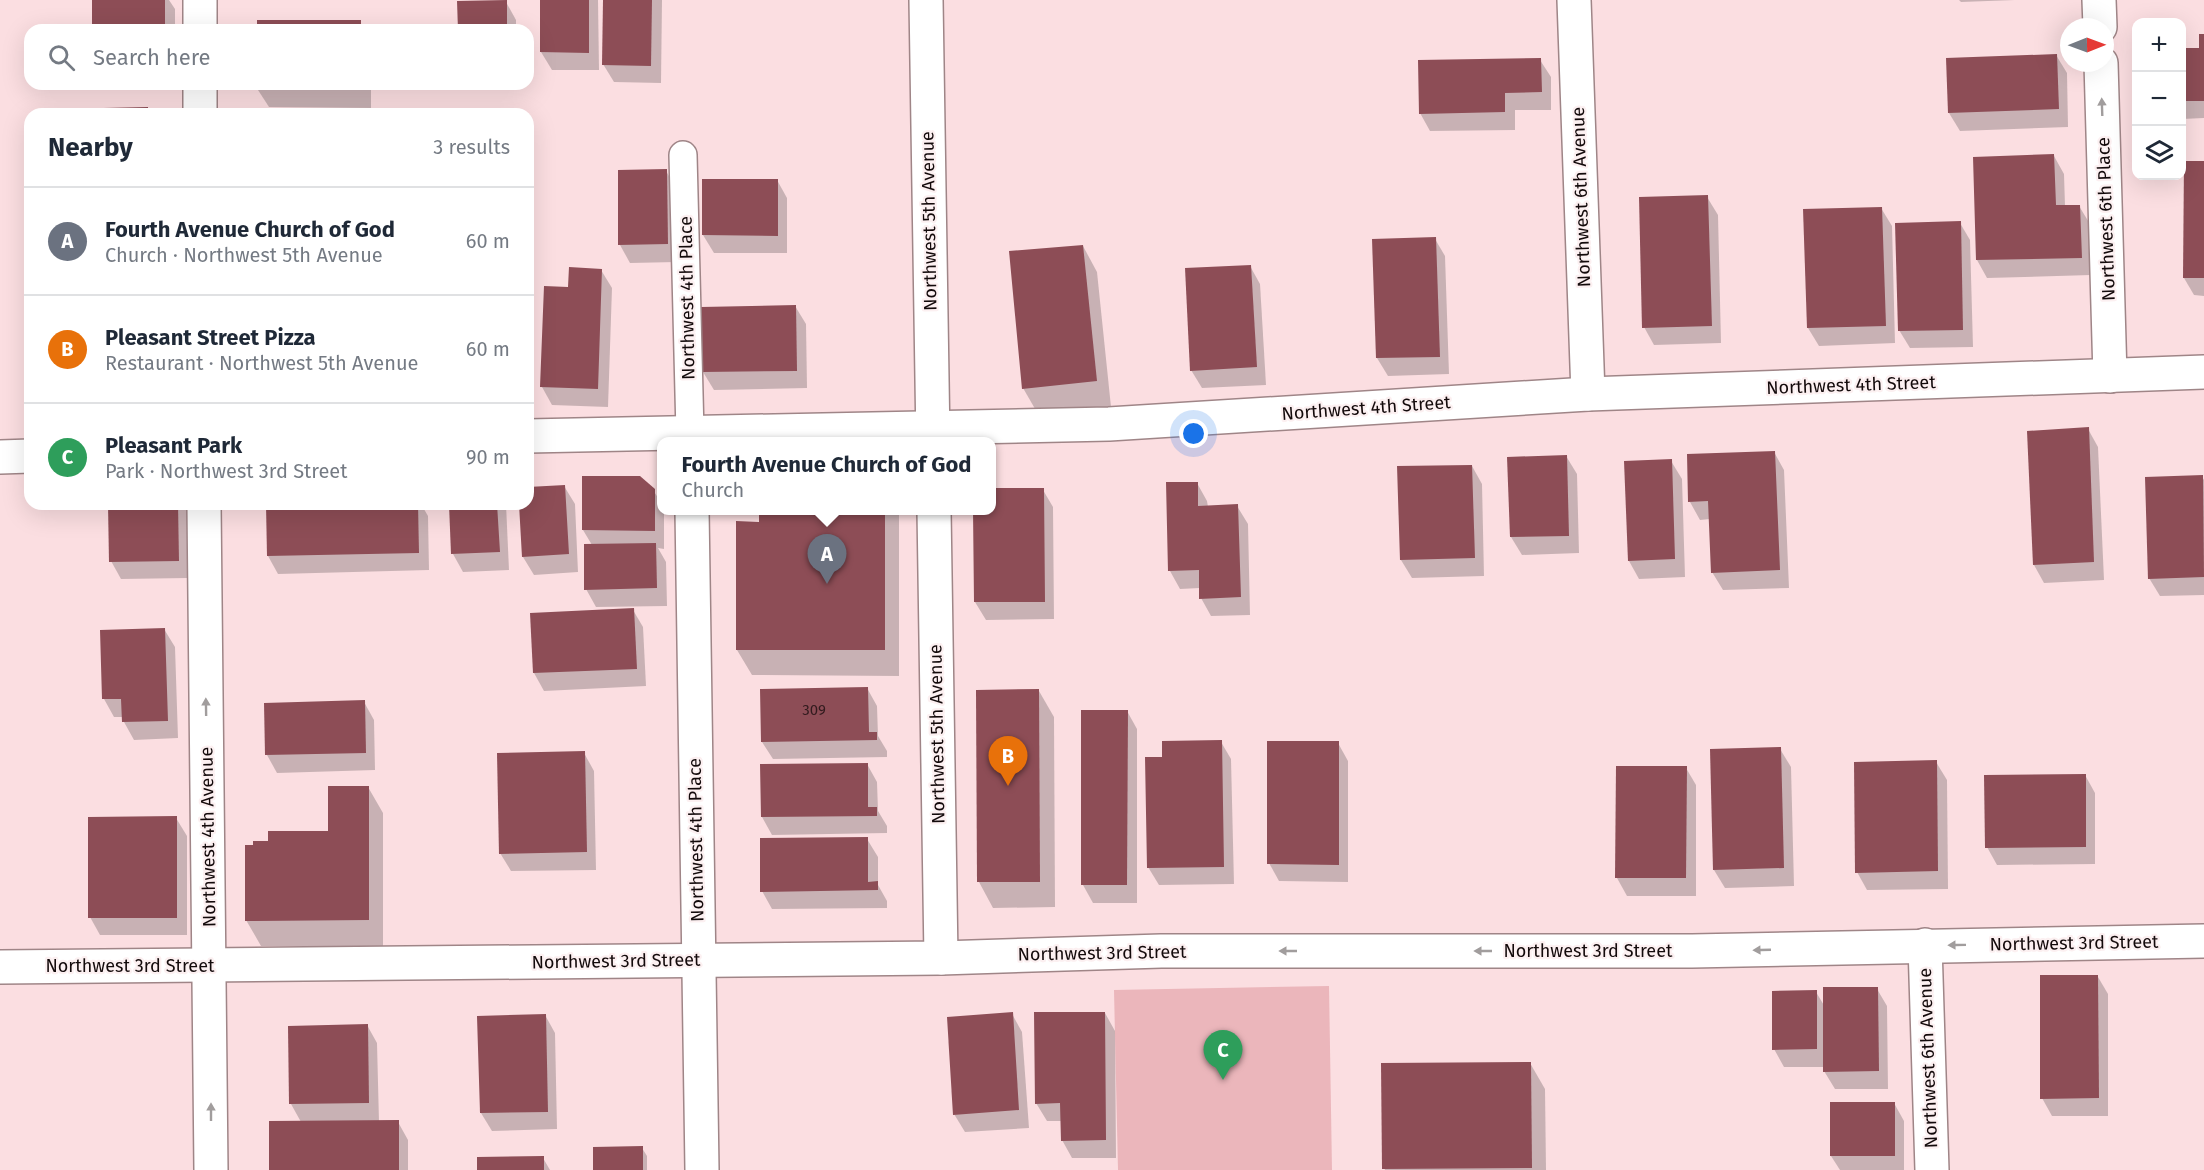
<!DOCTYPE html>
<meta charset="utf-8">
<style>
:root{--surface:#fff;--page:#f6f6f7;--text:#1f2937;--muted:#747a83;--line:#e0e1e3;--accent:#0b8043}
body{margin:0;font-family:"Fira Sans",sans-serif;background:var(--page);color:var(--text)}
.controls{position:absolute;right:18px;top:18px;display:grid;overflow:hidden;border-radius:12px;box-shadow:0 6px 24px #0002}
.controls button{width:54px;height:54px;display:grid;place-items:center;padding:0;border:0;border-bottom:2px solid var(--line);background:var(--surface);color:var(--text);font:30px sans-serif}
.compass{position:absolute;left:2060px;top:18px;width:54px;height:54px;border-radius:50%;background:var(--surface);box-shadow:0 6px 24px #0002;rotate:89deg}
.you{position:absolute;left:1194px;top:434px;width:21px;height:21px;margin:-15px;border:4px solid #fff;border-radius:50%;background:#1a73e8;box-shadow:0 0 0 9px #1a73e833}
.badge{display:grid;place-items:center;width:39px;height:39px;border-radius:50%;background:var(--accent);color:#fff;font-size:20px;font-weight:700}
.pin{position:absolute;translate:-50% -50px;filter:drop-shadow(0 2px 3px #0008)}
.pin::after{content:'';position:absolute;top:32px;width:21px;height:18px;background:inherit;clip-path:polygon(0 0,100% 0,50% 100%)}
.popup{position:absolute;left:657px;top:437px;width:339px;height:78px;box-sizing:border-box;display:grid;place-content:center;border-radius:12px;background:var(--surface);filter:drop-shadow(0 2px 4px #0005);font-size:20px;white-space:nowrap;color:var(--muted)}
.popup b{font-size:22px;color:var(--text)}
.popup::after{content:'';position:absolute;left:50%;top:100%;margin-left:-12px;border:12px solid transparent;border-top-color:var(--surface)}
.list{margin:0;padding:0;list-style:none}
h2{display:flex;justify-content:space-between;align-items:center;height:78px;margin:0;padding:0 24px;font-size:26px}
h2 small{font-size:20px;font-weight:400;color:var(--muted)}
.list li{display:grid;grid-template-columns:39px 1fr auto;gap:18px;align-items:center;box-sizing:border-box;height:108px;padding:0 24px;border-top:2px solid var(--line)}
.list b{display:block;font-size:22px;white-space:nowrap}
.list p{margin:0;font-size:20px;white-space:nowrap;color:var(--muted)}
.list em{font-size:20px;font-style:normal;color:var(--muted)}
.icon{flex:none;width:33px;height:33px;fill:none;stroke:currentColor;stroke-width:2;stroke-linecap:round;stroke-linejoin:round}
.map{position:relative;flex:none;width:2204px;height:1170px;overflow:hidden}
.search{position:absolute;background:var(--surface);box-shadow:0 6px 24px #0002;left:24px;top:24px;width:510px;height:66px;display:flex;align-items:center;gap:15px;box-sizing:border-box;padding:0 21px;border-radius:18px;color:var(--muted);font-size:22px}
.panel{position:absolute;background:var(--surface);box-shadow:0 6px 24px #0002;left:24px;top:108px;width:510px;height:402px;border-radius:18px}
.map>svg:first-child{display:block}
.green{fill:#ebb6bb}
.shadow{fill:#0003}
.building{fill:#8d4d56}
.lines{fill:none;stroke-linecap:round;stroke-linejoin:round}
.service-casing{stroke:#9f8587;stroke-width:30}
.minor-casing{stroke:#9f8587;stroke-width:36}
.service{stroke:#fff;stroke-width:27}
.minor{stroke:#fff;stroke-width:33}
.oneway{fill:#a19d9d}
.labels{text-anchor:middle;stroke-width:4.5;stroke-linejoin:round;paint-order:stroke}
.number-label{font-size:15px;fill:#321b1e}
.street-label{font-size:18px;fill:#130a0b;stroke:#fcf0f1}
</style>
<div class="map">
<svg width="2204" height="1170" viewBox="0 0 2204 1170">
<rect width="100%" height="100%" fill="#fbdee1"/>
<polygon class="green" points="1329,986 1332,1170 1118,1170 1114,990"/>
<g class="shadow">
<polygon points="93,0 169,0 175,9 175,30 93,30"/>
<polygon points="541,0 598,0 599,70 552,70 541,52"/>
<polygon points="605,0 662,0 661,83 614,82 603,64"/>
<polygon points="1959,0 2015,0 1961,2"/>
<polygon points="506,2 516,20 516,30 459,30"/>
<polygon points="2204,36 2204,118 2182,119 2182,49 2200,49"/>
<polygon points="2056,55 2067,73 2068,127 1960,131 1949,113"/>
<polygon points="1540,60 1551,77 1551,110 1515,110 1515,130 1430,131 1420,113"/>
<polygon points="88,84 175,84 175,88 91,88"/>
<polygon points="258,84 371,84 371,108 269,107 258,90"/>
<polygon points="2054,156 2064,174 2065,206 2079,206 2090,224 2091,275 1987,278 1977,260 1974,158"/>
<polygon points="2204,163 2204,296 2194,295 2184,278"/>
<polygon points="666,171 676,188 677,262 630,263 620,245"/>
<polygon points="703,180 777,180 787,198 787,253 714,253 703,235"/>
<polygon points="1707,197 1718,215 1721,343 1654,345 1644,327"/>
<polygon points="1881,208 1892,226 1895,343 1819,346 1808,328"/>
<polygon points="1960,223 1970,240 1973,347 1910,348 1899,330"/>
<polygon points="1435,239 1445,256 1449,374 1388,376 1377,358 1374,240"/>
<polygon points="1083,246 1097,272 1111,407 1038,414 1023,388"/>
<polygon points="1250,266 1260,284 1266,385 1202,388 1191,370"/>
<polygon points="601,270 612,288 608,407 552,405 542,387 570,289"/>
<polygon points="795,306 806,324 807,388 714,390 703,372"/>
<polygon points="2088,429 2098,447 2104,580 2044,583 2034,565"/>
<polygon points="1774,452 1784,470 1789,588 1723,590 1712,572 1710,519 1700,520 1690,502"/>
<polygon points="1566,456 1577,474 1579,553 1522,555 1511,537"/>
<polygon points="1671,461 1682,479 1685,577 1639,579 1629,561"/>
<polygon points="1472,466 1482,484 1484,576 1412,578 1401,560 1399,468"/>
<polygon points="2202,477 2204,480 2204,595 2160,596 2149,578"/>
<polygon points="1197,483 1207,501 1208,507 1237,506 1248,524 1250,615 1211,616 1201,598 1200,588 1180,589 1170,571"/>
<polygon points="564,486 575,504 578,572 534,575 523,557 520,504 528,504 528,489"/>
<polygon points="653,490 662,504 662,510 664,510 664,549 658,548 666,562 667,606 596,607 586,589 592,545 583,530"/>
<polygon points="992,490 1043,490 1053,507 1054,619 986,620 975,602 992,510"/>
<polygon points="110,504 187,504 188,578 121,579 111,561"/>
<polygon points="267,504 421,504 428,516 429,570 278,574 268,556"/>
<polygon points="450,504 506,504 509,570 463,572 453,554"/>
<polygon points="761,510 899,510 899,676 752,675 737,650 761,523"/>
<polygon points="633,610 643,627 646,686 544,691 534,673 531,614"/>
<polygon points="164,629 175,647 178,738 134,740 124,722 124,717 114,717 104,699"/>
<polygon points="867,688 877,706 878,736 887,751 887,757 773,759 762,742"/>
<polygon points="978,691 1039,691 1054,717 1055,907 993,908 979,882"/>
<polygon points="364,702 374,720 375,770 277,773 267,755"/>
<polygon points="1082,711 1127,711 1137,729 1137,903 1093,903 1083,885"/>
<polygon points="1221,742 1231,759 1234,884 1159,885 1148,867 1164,758"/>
<polygon points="1338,743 1348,761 1348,882 1279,881 1269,863"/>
<polygon points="1780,749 1791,767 1794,886 1725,888 1714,870"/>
<polygon points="584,753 594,771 596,870 511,871 500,853"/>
<polygon points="1936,762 1947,780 1948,889 1867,890 1857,872"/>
<polygon points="867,764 877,782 878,811 887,826 887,833 772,835 762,817"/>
<polygon points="1686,768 1696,785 1696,896 1627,896 1617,878"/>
<polygon points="2085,775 2095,793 2095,864 1997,865 1987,847"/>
<polygon points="368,787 383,813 383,946 261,946 246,920 269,842 329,832"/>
<polygon points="176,818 187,836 187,935 100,935 90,917"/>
<polygon points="867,839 878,857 878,885 887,901 887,908 772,909 762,891"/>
<polygon points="2098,977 2108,994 2108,1116 2052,1116 2042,1098"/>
<polygon points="1877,989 1887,1006 1888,1089 1835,1089 1824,1071 1824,1067 1784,1067 1774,1049 1816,992 1825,1007"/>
<polygon points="1105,1013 1115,1031 1116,1158 1072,1158 1062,1140 1062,1121 1047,1121 1036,1103"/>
<polygon points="1012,1014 1022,1032 1029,1128 965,1132 954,1114"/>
<polygon points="545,1015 555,1033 557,1129 492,1131 481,1113 479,1017"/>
<polygon points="367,1025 377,1043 379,1122 398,1122 408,1140 408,1170 271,1170 301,1122 291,1104 290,1027"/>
<polygon points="1530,1063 1545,1089 1546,1170 1385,1170 1384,1168"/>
<polygon points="1894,1103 1904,1121 1904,1170 1840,1170 1831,1156"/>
<polygon points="642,1148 647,1156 647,1170 594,1170"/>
<polygon points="543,1158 550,1170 479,1170"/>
</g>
<g class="building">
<rect x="92" y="0" width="73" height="30"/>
<polygon points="507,0 507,30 458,30 457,1"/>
<polygon points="540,0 589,0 589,53 540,52"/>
<polygon points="603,0 652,0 651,66 602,65"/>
<rect x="257" y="20" width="104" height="10"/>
<polygon points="2199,34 2204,34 2204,101 2182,101 2182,48 2199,48"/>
<polygon points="2057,54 2059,109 1948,113 1946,58"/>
<polygon points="1541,58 1542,92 1505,93 1505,112 1419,114 1418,60"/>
<rect x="257" y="84" width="104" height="6"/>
<polygon points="148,107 148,114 59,114 59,109"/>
<polygon points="2054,154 2056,205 2080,205 2082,258 1976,260 1973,157"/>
<polygon points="2184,161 2204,161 2204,278 2183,278"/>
<polygon points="667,169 668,244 618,245 618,170"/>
<polygon points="702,179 778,179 778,236 702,235"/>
<polygon points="1708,195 1712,326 1642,328 1639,197"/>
<polygon points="1882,207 1886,326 1807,328 1803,209"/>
<polygon points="1961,221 1963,330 1898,331 1895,223"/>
<polygon points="1436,237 1440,357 1376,358 1372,239"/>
<polygon points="1083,245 1097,381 1022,389 1009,251"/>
<polygon points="1251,265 1257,367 1190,371 1185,268"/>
<polygon points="569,267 602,269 598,389 540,387 544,286 568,287"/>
<polygon points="796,305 797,371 702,372 701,307"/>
<polygon points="26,377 30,377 30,425 27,425"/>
<polygon points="2089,427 2094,562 2033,565 2027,431"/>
<polygon points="1775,451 1780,570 1711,573 1708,501 1688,502 1687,454"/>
<polygon points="1567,455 1569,536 1510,537 1507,457"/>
<polygon points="1672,459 1675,559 1628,561 1624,461"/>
<polygon points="1472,465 1475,558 1400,560 1397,466"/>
<polygon points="2203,475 2204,577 2148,579 2145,477"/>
<polygon points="582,476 640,476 655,489 655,531 582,530"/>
<polygon points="1166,482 1198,482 1198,506 1238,504 1241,597 1199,599 1199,570 1168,571"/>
<polygon points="565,485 569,554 522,557 519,504 528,504 528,487"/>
<polygon points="992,488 1044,488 1045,602 974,602 973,510 992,510"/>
<polygon points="108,504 178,504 179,561 109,562"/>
<polygon points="266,504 418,504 419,553 267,556"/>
<polygon points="449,504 497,504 500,552 451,554"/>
<polygon points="759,510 885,510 885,650 736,650 736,521 759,522"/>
<polygon points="656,543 657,588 584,590 584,544"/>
<polygon points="634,608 637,669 533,673 530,613"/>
<polygon points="165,628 168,721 122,722 121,699 102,699 100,630"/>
<polygon points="868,687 869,732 877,732 877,740 761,742 760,689"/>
<polygon points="1039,689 1040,882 977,882 976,690"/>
<polygon points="365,700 366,753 265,755 264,703"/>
<polygon points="1081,710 1128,710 1127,885 1081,885"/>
<polygon points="1222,740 1224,867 1147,868 1145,757 1162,757 1162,741"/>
<polygon points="1267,741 1339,741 1339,865 1267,864"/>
<polygon points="1781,747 1784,868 1713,870 1710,749"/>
<polygon points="585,751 587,852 499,854 497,753"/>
<polygon points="1937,760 1938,871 1855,873 1854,762"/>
<polygon points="868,763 868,807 877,807 877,816 761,817 760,764"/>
<polygon points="1616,766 1687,766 1686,878 1615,878"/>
<polygon points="2086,774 2086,847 1985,848 1984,775"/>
<polygon points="328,786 369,786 369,920 245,921 245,845 253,845 253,841 268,841 268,831 328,831"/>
<polygon points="177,816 177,918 88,918 88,817"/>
<polygon points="868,837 868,882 878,881 878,890 760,892 760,838"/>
<polygon points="2040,975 2098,975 2099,1098 2040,1099"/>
<polygon points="1823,987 1878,987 1879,1071 1823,1072"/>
<polygon points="1817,990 1817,1049 1772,1050 1772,991"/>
<polygon points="1013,1012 1019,1110 953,1115 947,1017"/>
<polygon points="1034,1012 1105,1012 1106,1140 1061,1141 1060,1103 1035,1104"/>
<polygon points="546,1014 548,1112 480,1113 477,1016"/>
<polygon points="368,1024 369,1103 289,1104 288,1026"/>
<polygon points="1531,1062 1532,1168 1382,1169 1381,1063"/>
<rect x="1830" y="1102" width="65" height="54"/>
<polygon points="399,1120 399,1170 269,1170 269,1121"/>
<polygon points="643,1146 643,1170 593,1170 593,1147"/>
<polygon points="544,1156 544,1170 477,1170 477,1157"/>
</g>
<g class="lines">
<g class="service-casing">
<polyline id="service" points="683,155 690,433"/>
</g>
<g class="minor-casing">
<g id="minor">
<polyline points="200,0 200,30"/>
<polyline points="926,0 933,442"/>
<polyline points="1574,0 1588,394"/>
<polyline points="2099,0 2100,27"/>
<polyline points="2101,63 2110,376"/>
<polyline points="200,84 200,114"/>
<polyline points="528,436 1109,424 1588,394 2204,372"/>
<polyline points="0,457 30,456"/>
<polyline points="204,504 211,1170"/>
<polyline points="692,510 702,1170"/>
<polyline points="934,510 941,958"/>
<polyline points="1925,945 1932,1170"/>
<polyline points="0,967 941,958 1161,951 1692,951 2204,941"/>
</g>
</g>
<use href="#service" class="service"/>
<use href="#minor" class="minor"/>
</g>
<defs><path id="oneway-solid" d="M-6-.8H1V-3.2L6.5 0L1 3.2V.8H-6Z" transform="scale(1.5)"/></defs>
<g class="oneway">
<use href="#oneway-solid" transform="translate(2102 107) rotate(-92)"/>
<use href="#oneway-solid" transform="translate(206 707) rotate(-91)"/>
<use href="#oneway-solid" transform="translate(1957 945) rotate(179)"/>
<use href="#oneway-solid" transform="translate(1762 950) rotate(178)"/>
<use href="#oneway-solid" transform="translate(1288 951) rotate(-180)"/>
<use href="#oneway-solid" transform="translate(1483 951) rotate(-180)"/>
<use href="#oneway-solid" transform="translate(211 1112) rotate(-90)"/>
</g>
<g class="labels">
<g class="number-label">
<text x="814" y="715">309</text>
</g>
<g class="street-label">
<text transform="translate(1581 197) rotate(-92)" y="6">Northwest 6th Avenue</text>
<text transform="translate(2106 219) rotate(-92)" y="6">Northwest 6th Place</text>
<text transform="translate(929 221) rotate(-91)" y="6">Northwest 5th Avenue</text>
<text transform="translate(687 298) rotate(-91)" y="6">Northwest 4th Place</text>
<text transform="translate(1851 385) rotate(-2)" y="6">Northwest 4th Street</text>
<text transform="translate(1366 408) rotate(-4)" y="6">Northwest 4th Street</text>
<text transform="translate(937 734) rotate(-91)" y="6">Northwest 5th Avenue</text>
<text transform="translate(208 837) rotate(-91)" y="6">Northwest 4th Avenue</text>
<text transform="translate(696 840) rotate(-91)" y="6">Northwest 4th Place</text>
<text transform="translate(2074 943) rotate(-1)" y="6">Northwest 3rd Street</text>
<text x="1588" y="957">Northwest 3rd Street</text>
<text transform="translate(1102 953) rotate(-1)" y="6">Northwest 3rd Street</text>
<text transform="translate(616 961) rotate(-1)" y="6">Northwest 3rd Street</text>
<text x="130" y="972">Northwest 3rd Street</text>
<text transform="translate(1928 1058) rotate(-92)" y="6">Northwest 6th Avenue</text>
</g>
</g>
</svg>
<div class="controls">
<button>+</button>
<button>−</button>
<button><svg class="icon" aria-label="layers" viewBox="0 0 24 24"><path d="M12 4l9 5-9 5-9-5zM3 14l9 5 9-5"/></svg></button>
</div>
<svg class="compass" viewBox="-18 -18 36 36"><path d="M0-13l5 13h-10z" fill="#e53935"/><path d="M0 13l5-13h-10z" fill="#747a83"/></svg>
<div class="you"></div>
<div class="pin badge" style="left:827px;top:584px;background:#6b7280">A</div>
<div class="popup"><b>Fourth Avenue Church of God</b>Church</div>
<div class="pin badge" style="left:1008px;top:786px;background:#e8710a">B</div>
<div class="pin badge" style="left:1223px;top:1080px;background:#2e9e5b">C</div>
<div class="search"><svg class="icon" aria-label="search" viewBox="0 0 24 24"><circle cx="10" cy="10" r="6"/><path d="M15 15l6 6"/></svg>Search here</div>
<section class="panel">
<h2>Nearby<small>3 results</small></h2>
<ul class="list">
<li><span class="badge" style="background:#6b7280">A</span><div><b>Fourth Avenue Church of God</b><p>Church · Northwest 5th Avenue</p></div><em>60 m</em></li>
<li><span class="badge" style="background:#e8710a">B</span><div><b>Pleasant Street Pizza</b><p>Restaurant · Northwest 5th Avenue</p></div><em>60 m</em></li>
<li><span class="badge" style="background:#2e9e5b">C</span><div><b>Pleasant Park</b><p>Park · Northwest 3rd Street</p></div><em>90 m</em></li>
</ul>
</section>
</div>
